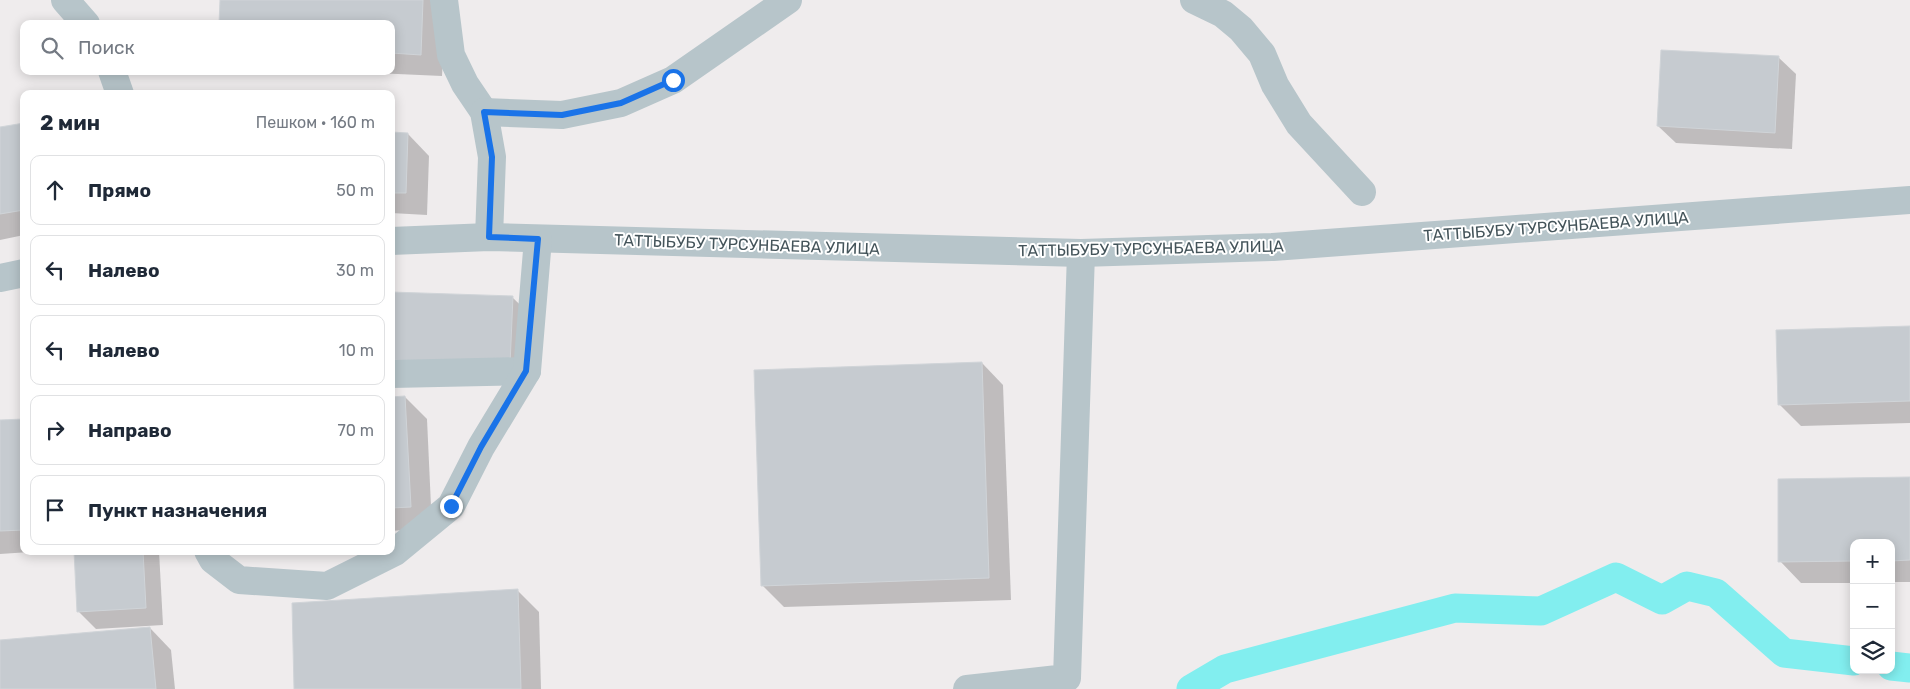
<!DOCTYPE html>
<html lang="ru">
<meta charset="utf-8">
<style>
:root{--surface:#fff;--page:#f6f6f7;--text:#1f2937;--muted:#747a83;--line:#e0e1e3}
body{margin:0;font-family:Rubik,sans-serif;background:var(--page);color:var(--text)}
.controls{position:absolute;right:15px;bottom:15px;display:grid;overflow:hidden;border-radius:10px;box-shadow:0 2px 12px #0003}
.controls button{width:45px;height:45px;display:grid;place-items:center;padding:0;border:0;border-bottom:1px solid var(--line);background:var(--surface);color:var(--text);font:25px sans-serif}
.stop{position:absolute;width:15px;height:15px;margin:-11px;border:4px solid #1a73e8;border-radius:50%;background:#fff}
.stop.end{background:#1a73e8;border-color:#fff;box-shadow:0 1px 5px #0008}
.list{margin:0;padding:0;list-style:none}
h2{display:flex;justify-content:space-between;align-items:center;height:65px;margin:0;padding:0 20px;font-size:21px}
h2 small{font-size:16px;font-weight:400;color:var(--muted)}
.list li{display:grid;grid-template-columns:32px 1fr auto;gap:15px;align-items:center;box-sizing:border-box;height:70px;margin:0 10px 10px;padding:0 10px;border:1px solid var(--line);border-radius:10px}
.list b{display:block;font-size:19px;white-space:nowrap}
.list em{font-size:16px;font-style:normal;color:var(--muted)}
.icon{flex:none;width:28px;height:28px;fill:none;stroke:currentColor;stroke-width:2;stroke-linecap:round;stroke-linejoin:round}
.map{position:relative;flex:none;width:1910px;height:689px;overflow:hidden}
.search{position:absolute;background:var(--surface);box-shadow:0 2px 12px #0003;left:20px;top:20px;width:375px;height:55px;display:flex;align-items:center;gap:12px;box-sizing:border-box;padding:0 18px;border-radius:10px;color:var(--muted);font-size:19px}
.panel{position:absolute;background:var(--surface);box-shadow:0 2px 12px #0003;left:20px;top:90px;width:375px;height:465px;border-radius:10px}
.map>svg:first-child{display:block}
.shadow{fill:#0003}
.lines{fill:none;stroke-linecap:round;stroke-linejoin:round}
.canal{stroke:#82eeef;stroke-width:29}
.building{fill:#c6cbd0;stroke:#d0d4d8}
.minor{stroke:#b7c5ca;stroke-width:28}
.route{stroke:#1a73e8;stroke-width:6}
.labels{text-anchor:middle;stroke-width:4;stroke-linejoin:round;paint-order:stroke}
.street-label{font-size:16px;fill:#44545a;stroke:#fff}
</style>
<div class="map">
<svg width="1910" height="689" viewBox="0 0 1910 689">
<rect width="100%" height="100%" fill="#efeced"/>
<g class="shadow">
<polygon points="221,0 446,0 442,76 330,71 391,71 391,24"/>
<polygon points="1778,57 1796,74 1792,149 1676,143 1658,126"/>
<polygon points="24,124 24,235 0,240 0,129"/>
<polygon points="391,133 408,134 429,156 427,215 391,213"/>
<polygon points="391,293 513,298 535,319 531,386 391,380"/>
<polygon points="1910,327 1910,423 1801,426 1780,405"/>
<polygon points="982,363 1003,385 1011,600 784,607 763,586"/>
<polygon points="405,397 427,419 432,528 391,531 391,398"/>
<polygon points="24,420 24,551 45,551 0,554 0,421"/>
<polygon points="1910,478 1910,582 1891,582 1891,543 1854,543 1854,583 1801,583 1780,561"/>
<polygon points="75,551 159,551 163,625 96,629 79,612"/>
<polygon points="517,590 539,612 541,689 296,689"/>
<polygon points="150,628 171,650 175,689 0,689 0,641"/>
</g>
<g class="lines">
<g class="canal">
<polyline points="1891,666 1910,668"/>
<polyline points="1191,689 1225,669 1455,608 1541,611 1616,577 1662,600 1687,586 1716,593 1784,653 1854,661"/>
</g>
</g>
<g class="building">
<polygon points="220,0 423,0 421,55 391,53 391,24 219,24"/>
<polygon points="1661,50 1779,56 1775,133 1657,126"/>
<polygon points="24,123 24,210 0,214 0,127"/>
<polygon points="391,132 408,133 406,193 391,193"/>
<polygon points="391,292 513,296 510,365 391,360"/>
<polygon points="1910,326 1910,401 1778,405 1776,330"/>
<polygon points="982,362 989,578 761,586 754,370"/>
<polygon points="405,396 411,507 391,508 391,397"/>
<polygon points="24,419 24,530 0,531 0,420"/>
<polygon points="1910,477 1910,560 1891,561 1891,543 1854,543 1854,561 1778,562 1778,479"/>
<polygon points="74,551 143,551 146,608 77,612"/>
<polygon points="518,589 521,689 294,689 292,603"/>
<polygon points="150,627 156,689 0,689 0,640"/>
</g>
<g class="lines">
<g class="minor">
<polyline points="65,0 86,24"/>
<polyline points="444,0 451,55 465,84 484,112 492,157 489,237"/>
<polyline points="1194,0 1223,14 1241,29 1262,54 1275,85 1299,124 1362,192"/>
<polyline points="112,71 120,94"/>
<polyline points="484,112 562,115 621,103 673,80 788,0"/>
<polyline points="391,241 489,237 1081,253 1273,247 1910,200"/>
<polyline points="0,278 24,273"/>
<polyline points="391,374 527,371"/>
<polyline points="208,551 213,560 239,580 327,586 395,552 451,506 481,447 527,371 538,239"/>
<polyline points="967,689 1067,678 1081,253"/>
</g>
</g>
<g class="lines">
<polyline class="route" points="451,506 481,447 526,371 538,239 489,237 492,157 484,112 562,115 621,103 673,80"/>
</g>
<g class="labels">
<g class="street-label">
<text transform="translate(1556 226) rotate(-4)" y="6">ТАТТЫБУБУ ТУРСУНБАЕВА УЛИЦА</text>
<text transform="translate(747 244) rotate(2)" y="6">ТАТТЫБУБУ ТУРСУНБАЕВА УЛИЦА</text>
<text transform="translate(1151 248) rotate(-1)" y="6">ТАТТЫБУБУ ТУРСУНБАЕВА УЛИЦА</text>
</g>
</g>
</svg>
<div class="controls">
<button>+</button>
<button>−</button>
<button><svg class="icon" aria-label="layers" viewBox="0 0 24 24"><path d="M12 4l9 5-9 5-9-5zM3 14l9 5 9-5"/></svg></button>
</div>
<div class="stop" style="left:673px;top:80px"></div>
<div class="stop end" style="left:451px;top:506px"></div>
<div class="search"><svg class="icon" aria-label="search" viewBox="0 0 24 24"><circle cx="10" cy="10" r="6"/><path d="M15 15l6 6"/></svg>Поиск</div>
<section class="panel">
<h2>2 мин<small>Пешком · 160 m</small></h2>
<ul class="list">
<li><svg class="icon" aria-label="ahead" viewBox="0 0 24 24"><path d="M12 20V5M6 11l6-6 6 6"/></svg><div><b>Прямо</b></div><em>50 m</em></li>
<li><svg class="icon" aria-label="left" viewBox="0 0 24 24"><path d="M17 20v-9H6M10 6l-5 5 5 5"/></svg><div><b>Налево</b></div><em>30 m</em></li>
<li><svg class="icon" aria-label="left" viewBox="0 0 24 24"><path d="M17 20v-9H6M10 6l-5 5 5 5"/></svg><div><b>Налево</b></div><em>10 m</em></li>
<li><svg class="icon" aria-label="right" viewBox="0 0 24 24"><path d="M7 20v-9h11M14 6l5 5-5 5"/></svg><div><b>Направо</b></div><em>70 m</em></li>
<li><svg class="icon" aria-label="arrive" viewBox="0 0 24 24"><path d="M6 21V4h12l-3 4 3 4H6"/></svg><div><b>Пункт назначения</b></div></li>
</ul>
</section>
</div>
